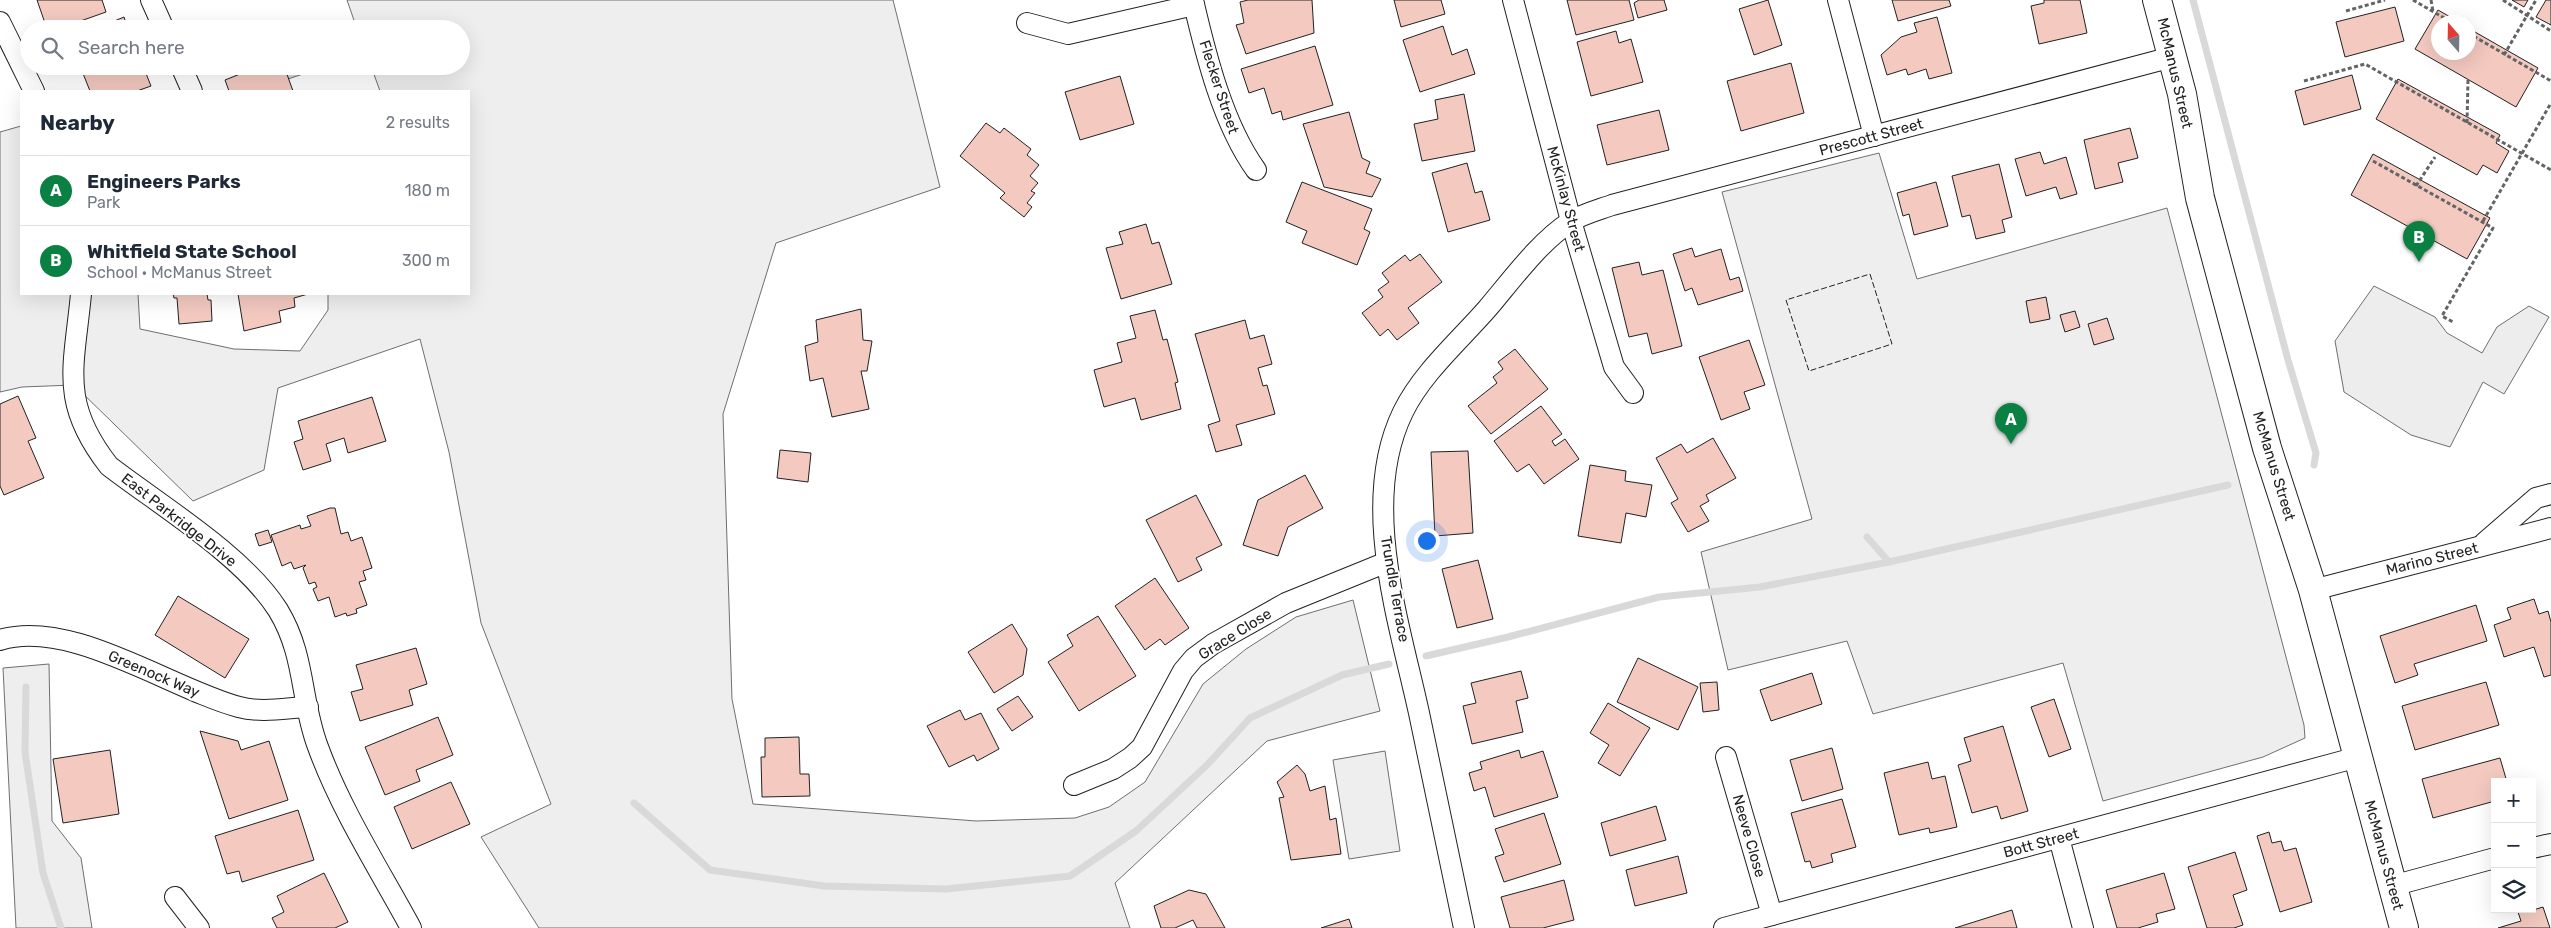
<!DOCTYPE html>
<meta charset="utf-8">
<style>
:root{--surface:#fff;--page:#f6f6f7;--text:#1f2937;--muted:#747a83;--line:#e0e1e3;--accent:#0b8043}
body{margin:0;font-family:Rubik,sans-serif;background:var(--page);color:var(--text)}
.controls{position:absolute;right:15px;bottom:15px;display:grid;overflow:hidden;border-radius:0px;box-shadow:0 5px 20px #0002}
.controls button{width:45px;height:45px;display:grid;place-items:center;padding:0;border:0;border-bottom:1px solid var(--line);background:var(--surface);color:var(--text);font:25px sans-serif}
.compass{position:absolute;left:2431px;top:15px;width:45px;height:45px;border-radius:50%;background:var(--surface);box-shadow:0 5px 20px #0002;rotate:340deg}
.you{position:absolute;left:1426px;top:540px;width:18px;height:18px;margin:-12px;border:4px solid #fff;border-radius:50%;background:#1a73e8;box-shadow:0 0 0 8px #1a73e833}
.badge{display:grid;place-items:center;width:32px;height:32px;border-radius:50%;background:var(--accent);color:#fff;font-size:16px;font-weight:700}
.pin{position:absolute;translate:-50% -41px;filter:drop-shadow(0 1px 2px #0008)}
.pin::after{content:'';position:absolute;top:26px;width:18px;height:15px;background:inherit;clip-path:polygon(0 0,100% 0,50% 100%)}
.list{margin:0;padding:0;list-style:none}
h2{display:flex;justify-content:space-between;align-items:center;height:65px;margin:0;padding:0 20px;font-size:21px}
h2 small{font-size:16px;font-weight:400;color:var(--muted)}
.list li{display:grid;grid-template-columns:32px 1fr auto;gap:15px;align-items:center;box-sizing:border-box;height:70px;padding:0 20px;border-top:1px solid var(--line)}
.list b{display:block;font-size:19px;white-space:nowrap}
.list p{margin:0;font-size:16px;white-space:nowrap;color:var(--muted)}
.list em{font-size:16px;font-style:normal;color:var(--muted)}
.icon{flex:none;width:28px;height:28px;fill:none;stroke:currentColor;stroke-width:2;stroke-linecap:round;stroke-linejoin:round}
.map{position:relative;flex:none;width:2551px;height:928px;overflow:hidden}
.search{position:absolute;background:var(--surface);box-shadow:0 5px 20px #0002;left:20px;top:20px;width:450px;height:55px;display:flex;align-items:center;gap:12px;box-sizing:border-box;padding:0 18px;border-radius:28px;color:var(--muted);font-size:19px}
.panel{position:absolute;background:var(--surface);box-shadow:0 5px 20px #0002;left:20px;top:90px;width:450px;height:205px;border-radius:0px}
.map>svg:first-child{display:block}
.green{fill:#eee;stroke:#6f6f6f}
.parking{fill:#ededed;stroke:#6f6f6f}
.water{fill:#d9d9d9;stroke:#6f6f6f}
.lines{fill:none;stroke-linecap:round;stroke-linejoin:round}
.stream{stroke:#d9d9d9;stroke-width:7}
.building{fill:#f3c9c0;stroke:#222}
.street-casing{stroke:#222;stroke-width:22}
.secondary-casing{stroke:#222;stroke-width:30}
.path{stroke:#646464;stroke-width:3;stroke-dasharray:4 2.5;stroke-linecap:butt}
.street{stroke:#fff;stroke-width:20}
.secondary{stroke:#fff;stroke-width:28}
.fence{stroke:#222;stroke-width:1;stroke-dasharray:6 2.5;stroke-linecap:butt}
.labels{text-anchor:middle;stroke-width:4;stroke-linejoin:round;paint-order:stroke}
.street-label{font-size:15px;fill:#222;stroke:#fff}
</style>
<div class="map">
<svg width="2551" height="928" viewBox="0 0 2551 928">
<rect width="100%" height="100%" fill="#fff"/>
<g class="green">
<polygon points="347,0 893,0 940,187 776,243 723,414 732,699 753,804 976,821 1075,818 1109,807 1145,782 1203,684 1246,649 1296,617 1353,600 1380,711 1267,741 1115,883 1130,928 539,928 481,837 551,804 481,623 449,452 420,339 278,388 264,470 193,501 74,385 22,387 0,392 0,132 21,126 21,294 138,294 140,329 234,349 300,351 328,310 328,294 469,294 469,91 380,91 371,66 461,66 461,29 357,29"/>
<polygon points="1879,153 1917,279 2167,208 2304,725 2305,738 2263,757 2103,801 2063,663 1873,714 1847,641 1728,670 1701,552 1812,519 1722,192"/>
<polygon points="49,664 52,821 81,858 92,928 16,928 3,668"/>
<polygon points="1385,751 1400,851 1349,859 1333,760"/>
</g>
<polygon class="parking" points="2374,286 2435,317 2447,333 2482,353 2497,327 2529,306 2549,317 2504,394 2483,382 2450,447 2411,435 2344,392 2335,341"/>
<polygon class="water" points="284,66 304,66 306,73 288,79"/>
<g class="lines">
<g class="stream">
<polyline points="2193,0 2288,360 2316,453 2314,465"/>
<polyline points="1867,537 1889,562 2228,485"/>
<polyline points="1426,656 1508,637 1659,597 1760,587 1889,562"/>
<polyline points="26,687 25,752 43,873 61,928"/>
<polyline points="634,803 710,870 824,886 946,889 1070,876 1136,831 1207,765 1250,718 1342,675 1389,664"/>
</g>
</g>
<g class="building">
<polygon points="37,0 102,0 106,12 58,29 47,29"/>
<polygon points="1248,0 1312,0 1314,33 1246,54 1236,25 1244,23 1240,2"/>
<polygon points="1394,0 1441,0 1445,14 1401,27"/>
<polygon points="1567,0 1629,0 1634,20 1576,35"/>
<polygon points="1639,0 1664,0 1667,10 1638,18 1634,3"/>
<polygon points="1768,0 1782,45 1754,55 1739,9"/>
<polygon points="1892,0 1949,0 1951,6 1898,21"/>
<polygon points="2080,0 2087,33 2039,44 2031,6 2044,3 2044,0"/>
<polygon points="2512,0 2528,0 2524,7"/>
<polygon points="2546,0 2551,0 2551,25 2536,17"/>
<polygon points="2395,7 2404,41 2345,57 2336,22"/>
<polygon points="2438,10 2459,22 2438,22 2438,52 2468,52 2468,28 2538,68 2516,107 2415,49"/>
<polygon points="124,17 128,29 95,29"/>
<polygon points="1937,17 1952,73 1929,79 1926,69 1908,75 1906,69 1887,75 1881,55 1901,37 1917,32 1914,23"/>
<polygon points="1443,26 1452,55 1467,49 1475,74 1420,92 1403,40"/>
<polygon points="1616,31 1619,43 1631,39 1643,82 1591,96 1577,42"/>
<polygon points="1315,46 1333,105 1283,120 1281,111 1272,114 1264,88 1249,93 1241,69"/>
<polygon points="1791,63 1804,113 1741,131 1727,81"/>
<polygon points="80,66 143,66 151,86 137,91 90,91"/>
<polygon points="260,66 284,66 293,91 229,91 225,80"/>
<polygon points="2352,75 2361,109 2304,125 2295,91"/>
<polygon points="1120,76 1134,124 1080,140 1065,92"/>
<polygon points="2398,79 2500,135 2496,143 2509,151 2497,173 2483,165 2477,175 2376,119"/>
<polygon points="1464,94 1475,151 1422,161 1414,124 1438,119 1435,100"/>
<polygon points="1659,110 1669,150 1607,165 1597,125"/>
<polygon points="1349,112 1362,158 1370,162 1366,173 1381,179 1372,197 1324,187 1303,124"/>
<polygon points="986,123 1000,133 1004,128 1031,149 1027,155 1039,165 1030,176 1038,183 1031,191 1035,193 1027,203 1032,207 1024,217 1000,198 1005,193 960,156"/>
<polygon points="2130,128 2138,158 2118,163 2123,182 2095,189 2084,140"/>
<polygon points="2040,152 2044,164 2066,157 2077,194 2060,199 2056,187 2026,196 2015,159"/>
<polygon points="2373,154 2490,218 2467,259 2351,195"/>
<polygon points="1467,163 1475,193 1482,191 1490,220 1448,232 1432,173"/>
<polygon points="1999,164 2012,217 2002,220 2005,232 1976,239 1970,215 1962,217 1952,176"/>
<polygon points="1302,182 1372,209 1364,229 1370,232 1357,265 1302,243 1307,231 1286,222"/>
<polygon points="1936,182 1948,226 1914,235 1909,214 1903,216 1897,193"/>
<polygon points="1146,224 1152,244 1159,242 1172,284 1121,299 1106,248 1123,244 1119,232"/>
<polygon points="1692,248 1695,257 1721,249 1730,280 1739,277 1743,291 1698,305 1692,288 1685,291 1673,254"/>
<polygon points="1420,254 1442,282 1408,308 1419,323 1397,340 1388,329 1380,336 1362,313 1383,297 1378,290 1389,282 1382,273 1405,255 1410,261"/>
<polygon points="1639,262 1642,275 1663,270 1682,346 1652,354 1647,333 1629,337 1612,268"/>
<polygon points="173,294 207,294 208,300 211,300 212,321 179,324 177,298 174,298"/>
<polygon points="238,294 308,294 294,298 295,307 279,311 281,322 244,331"/>
<polygon points="2046,297 2050,319 2030,323 2026,301"/>
<polygon points="861,309 863,340 872,341 867,371 861,371 869,409 832,417 823,378 810,381 805,346 818,342 816,320"/>
<polygon points="1155,310 1163,340 1167,339 1178,382 1175,383 1181,409 1141,420 1135,398 1104,407 1094,370 1122,362 1117,343 1136,338 1130,316"/>
<polygon points="2075,311 2080,327 2065,332 2060,315"/>
<polygon points="2107,318 2114,339 2094,345 2088,324"/>
<polygon points="1245,320 1250,339 1264,335 1272,364 1258,368 1263,386 1267,385 1275,414 1236,425 1242,445 1216,452 1208,425 1220,421 1195,334"/>
<polygon points="1749,340 1765,385 1744,392 1750,409 1721,420 1699,357"/>
<polygon points="1515,349 1548,389 1491,434 1468,406 1497,383 1493,377 1503,369 1498,362"/>
<polygon points="18,396 36,438 28,441 44,478 4,495 0,486 0,404"/>
<polygon points="372,397 386,441 348,453 344,438 326,444 331,461 303,470 294,442 303,439 298,421"/>
<polygon points="1541,406 1562,434 1552,441 1555,446 1565,439 1579,459 1544,484 1529,464 1517,472 1494,441"/>
<polygon points="1713,438 1736,478 1706,495 1709,501 1700,506 1709,521 1688,532 1671,503 1678,499 1656,458 1681,444 1687,453"/>
<polygon points="780,450 811,453 808,482 777,478"/>
<polygon points="1468,451 1473,533 1435,536 1431,452"/>
<polygon points="1590,465 1626,471 1625,481 1652,485 1646,517 1626,513 1621,543 1578,536"/>
<polygon points="1305,475 1323,508 1288,527 1278,556 1243,545 1258,500"/>
<polygon points="1196,495 1222,545 1196,558 1202,570 1178,582 1146,520"/>
<polygon points="330,508 335,508 341,534 348,532 351,541 362,537 372,568 363,571 366,580 359,582 367,605 356,609 357,613 347,616 346,613 335,617 329,597 318,601 313,589 317,587 315,582 309,584 303,568 306,565 294,569 291,562 282,566 271,535 300,525 301,529 311,526 307,516"/>
<polygon points="268,530 272,542 259,546 255,534"/>
<polygon points="1478,560 1493,619 1457,628 1442,569"/>
<polygon points="1155,578 1189,628 1165,645 1160,639 1145,650 1115,606"/>
<polygon points="178,596 249,639 225,678 155,635"/>
<polygon points="2534,599 2539,614 2548,611 2551,622 2551,675 2544,677 2534,647 2504,657 2494,625 2511,619 2507,608"/>
<polygon points="2476,605 2487,641 2414,664 2418,675 2395,683 2380,636"/>
<polygon points="1098,616 1136,676 1079,711 1048,662 1073,646 1067,635"/>
<polygon points="1012,624 1027,649 1023,675 994,693 968,652"/>
<polygon points="416,648 427,684 409,690 413,705 360,721 351,692 363,689 356,665"/>
<polygon points="1638,658 1698,687 1678,730 1617,702"/>
<polygon points="1521,671 1528,698 1516,701 1523,732 1472,744 1463,706 1476,703 1471,683"/>
<polygon points="1812,673 1822,704 1771,721 1760,690"/>
<polygon points="1717,682 1719,710 1703,712 1700,683"/>
<polygon points="2486,682 2499,725 2415,750 2402,706"/>
<polygon points="1018,696 1033,717 1012,731 997,709"/>
<polygon points="2054,699 2071,749 2049,757 2031,707"/>
<polygon points="1608,703 1650,728 1620,776 1598,763 1609,745 1590,733"/>
<polygon points="960,710 965,720 981,713 999,749 977,761 974,755 949,767 927,726"/>
<polygon points="438,717 453,755 416,770 420,781 385,795 365,747"/>
<polygon points="2003,726 2028,811 2001,819 1997,806 1972,813 1958,765 1971,761 1964,738"/>
<polygon points="200,731 238,741 241,750 269,741 288,800 229,819"/>
<polygon points="799,737 800,774 809,774 810,796 762,797 761,757 765,757 765,738"/>
<polygon points="1832,748 1843,789 1802,801 1790,760"/>
<polygon points="110,750 119,814 63,823 53,759"/>
<polygon points="1519,750 1521,758 1543,751 1558,797 1494,817 1485,787 1474,791 1469,773 1482,769 1480,762"/>
<polygon points="2500,758 2507,782 2495,782 2495,801 2433,818 2422,779"/>
<polygon points="1928,762 1932,779 1945,776 1957,827 1930,833 1929,828 1899,835 1884,773"/>
<polygon points="1297,765 1305,774 1310,791 1325,786 1330,820 1336,818 1341,854 1291,860 1279,798 1284,797 1277,782"/>
<polygon points="451,782 470,824 412,849 394,807"/>
<polygon points="1842,799 1856,847 1831,854 1833,862 1812,868 1810,861 1805,862 1791,813"/>
<polygon points="1656,806 1666,840 1610,856 1601,823"/>
<polygon points="298,810 314,860 242,882 239,871 227,874 215,836"/>
<polygon points="1544,813 1561,864 1504,882 1495,857 1504,854 1495,829"/>
<polygon points="2269,832 2272,843 2281,841 2284,851 2296,848 2312,902 2280,912 2257,836"/>
<polygon points="2235,852 2247,890 2233,895 2243,925 2234,928 2207,928 2188,867"/>
<polygon points="1678,856 1687,893 1635,906 1626,870"/>
<polygon points="324,873 348,922 335,928 277,928 272,918 284,912 277,896"/>
<polygon points="2164,873 2175,909 2156,914 2158,922 2138,928 2117,928 2106,890"/>
<polygon points="1564,880 1574,920 1543,928 1510,928 1501,897"/>
<polygon points="1189,890 1206,894 1225,928 1197,928 1193,920 1175,928 1161,928 1154,906"/>
<polygon points="2543,907 2550,928 2498,928 2521,921 2517,909 2530,909 2530,911"/>
<polygon points="2012,910 2017,928 1955,928"/>
<polygon points="1349,919 1352,928 1321,928"/>
</g>
<g class="lines">
<g class="street-casing">
<g id="street">
<polyline points="151,0 164,29"/>
<path d="M1193 0C1206 56 1223 124 1256 170"/>
<polyline points="1513,0 1571,221 1614,367 1633,393"/>
<polyline points="1838,0 1874,136"/>
<polyline points="0,22 34,91"/>
<polyline points="1027,23 1068,34 1194,5"/>
<polyline points="181,66 192,91"/>
<path d="M81 294C74 368 59 402 109 466 161 506 243 555 278 610 306 656 300 700 318 747 341 810 379 869 411 928"/>
<polyline points="2484,543 2536,498 2551,494"/>
<polyline points="2313,590 2551,528"/>
<path d="M0 640C71 618 171 689 239 707 261 713 286 708 308 707"/>
<polyline points="1726,757 1772,915"/>
<polyline points="1074,785 1113,769 1130,758 1142,747 1183,671 1194,658 1213,644 1286,603 1387,562"/>
<polyline points="2059,838 2083,928"/>
<polyline points="2532,848 2551,844"/>
<polyline points="2392,886 2495,858"/>
<polyline points="175,897 199,928"/>
<path d="M1464 928C1449 856 1434 784 1419 713 1399 621 1359 502 1403 412 1422 373 1459 341 1487 309 1511 281 1539 242 1570 222 1582 214 1598 210 1612 205L2172 57"/>
<polyline points="1724,928 2358,757"/>
</g>
</g>
<g class="secondary-casing">
<polyline id="secondary" points="2157,0 2182,94 2200,198 2267,448 2313,590 2404,928"/>
</g>
<g class="path">
<polyline points="2413,0 2451,22"/>
<polyline points="2431,0 2433,11"/>
<polyline points="2503,0 2551,31"/>
<polyline points="2346,11 2385,0"/>
<polyline points="2468,33 2551,81"/>
<polyline points="2504,55 2536,0"/>
<polyline points="2304,81 2365,64 2551,170"/>
<polyline points="2467,123 2468,80"/>
<polyline points="2373,161 2493,228 2442,316 2453,322"/>
<polyline points="2416,186 2435,157"/>
<polyline points="2483,221 2551,103"/>
</g>
<use href="#street" class="street"/>
<use href="#secondary" class="secondary"/>
<polygon class="fence" points="1870,274 1892,344 1809,371 1786,300"/>
</g>
<g class="labels">
<g class="street-label">
<text transform="translate(2175 73) rotate(77)" y="5">McManus Street</text>
<text transform="translate(1219 87) rotate(72)" y="5">Flecker Street</text>
<text transform="translate(1871 137) rotate(-15)" y="5">Prescott Street</text>
<text transform="translate(1566 199) rotate(75)" y="5">McKinlay Street</text>
<text transform="translate(2274 466) rotate(73)" y="5">McManus Street</text>
<text transform="translate(179 520) rotate(38)" y="5">East Parkridge Drive</text>
<text transform="translate(2432 559) rotate(-14)" y="5">Marino Street</text>
<text transform="translate(1395 589) rotate(80)" y="5">Trundle Terrace</text>
<text transform="translate(1235 634) rotate(-32)" y="5">Grace Close</text>
<text transform="translate(154 674) rotate(23)" y="5">Greenock Way</text>
<text transform="translate(1749 836) rotate(74)" y="5">Neeve Close</text>
<text transform="translate(2041 843) rotate(-15)" y="5">Bott Street</text>
<text transform="translate(2384 855) rotate(75)" y="5">McManus Street</text>
</g>
</g>
</svg>
<div class="controls">
<button>+</button>
<button>−</button>
<button><svg class="icon" aria-label="layers" viewBox="0 0 24 24"><path d="M12 4l9 5-9 5-9-5zM3 14l9 5 9-5"/></svg></button>
</div>
<svg class="compass" viewBox="-18 -18 36 36"><path d="M0-13l5 13h-10z" fill="#e53935"/><path d="M0 13l5-13h-10z" fill="#747a83"/></svg>
<div class="you"></div>
<div class="pin badge" style="left:2011px;top:444px">A</div>
<div class="pin badge" style="left:2419px;top:262px">B</div>
<div class="search"><svg class="icon" aria-label="search" viewBox="0 0 24 24"><circle cx="10" cy="10" r="6"/><path d="M15 15l6 6"/></svg>Search here</div>
<section class="panel">
<h2>Nearby<small>2 results</small></h2>
<ul class="list">
<li><span class="badge">A</span><div><b>Engineers Parks</b><p>Park</p></div><em>180 m</em></li>
<li><span class="badge">B</span><div><b>Whitfield State School</b><p>School · McManus Street</p></div><em>300 m</em></li>
</ul>
</section>
</div>
